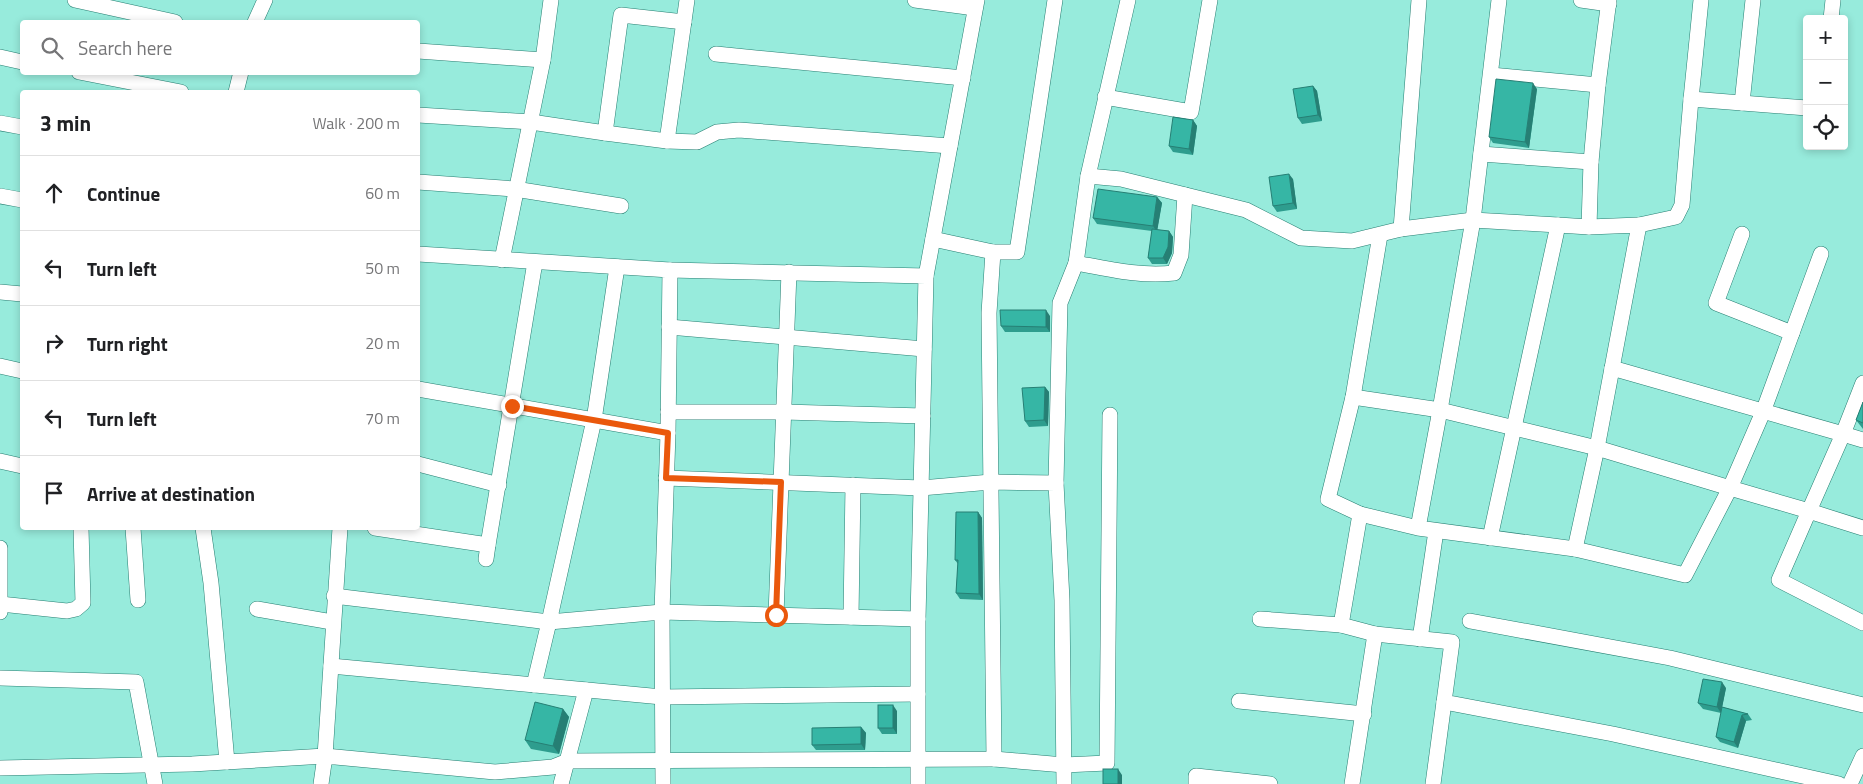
<!DOCTYPE html>
<meta charset="utf-8">
<style>
:root{--surface:#fff;--page:#f2f2f2;--text:#202124;--muted:#757577;--line:#e0e0e0}
body{margin:0;font-family:"Titillium Web",sans-serif;background:var(--page);color:var(--text)}
.controls{position:absolute;right:15px;top:15px;display:grid;overflow:hidden;border-radius:5px;box-shadow:0 2px 8px #0003}
.controls button{width:45px;height:45px;display:grid;place-items:center;padding:0;border:0;border-bottom:1px solid var(--line);background:var(--surface);color:var(--text);font:25px sans-serif}
.stop{position:absolute;width:15px;height:15px;margin:-11px;border:4px solid #ea580c;border-radius:50%;background:#fff}
.stop.end{background:#ea580c;border-color:#fff;box-shadow:0 1px 5px #0008}
.list{margin:0;padding:0;list-style:none}
h2{display:flex;justify-content:space-between;align-items:center;height:65px;margin:0;padding:0 20px;font-size:21px}
h2 small{font-size:16px;font-weight:400;color:var(--muted)}
.list li{display:grid;grid-template-columns:32px 1fr auto;gap:15px;align-items:center;box-sizing:border-box;height:75px;padding:0 20px;border-top:1px solid var(--line)}
.list b{display:block;font-size:19px;white-space:nowrap}
.list em{font-size:16px;font-style:normal;color:var(--muted)}
.icon{flex:none;width:28px;height:28px;fill:none;stroke:currentColor;stroke-width:2;stroke-linecap:round;stroke-linejoin:round}
.map{position:relative;flex:none;width:1863px;height:784px;overflow:hidden}
.search{position:absolute;background:var(--surface);box-shadow:0 2px 8px #0003;left:20px;top:20px;width:400px;height:55px;display:flex;align-items:center;gap:12px;box-sizing:border-box;padding:0 18px;border-radius:5px;color:var(--muted);font-size:19px}
.panel{position:absolute;background:var(--surface);box-shadow:0 2px 8px #0003;left:20px;top:90px;width:400px;height:440px;border-radius:5px}
.map>svg:first-child{display:block}
.lines{fill:none;stroke-linecap:round;stroke-linejoin:round}
.minor-casing{stroke:#267f72;stroke-width:16}
.minor{stroke:#fff;stroke-width:15}
.wall{fill:#2e9d8e}
.shaded-wall{fill:#267f74}
.building{fill:#36b6a5;stroke:#267f74}
.route{stroke:#ea580c;stroke-width:6}
</style>
<div class="map">
<svg width="1863" height="784" viewBox="0 0 1863 784">
<rect width="100%" height="100%" fill="#97ebdc"/>
<g class="lines">
<g class="minor-casing">
<g id="minor">
<polyline points="75,0 175,22"/>
<polyline points="915,0 975,8"/>
<polyline points="1581,0 1609,4"/>
<polyline points="1831,19 1833,0"/>
<polyline points="255,22 265,0"/>
<polyline points="418,51 543,60"/>
<polyline points="716,54 963,78"/>
<polyline points="0,57 22,62"/>
<polyline points="79,72 181,92"/>
<polyline points="1491,75 1598,85 1609,0"/>
<polyline points="236,92 241,72"/>
<polyline points="1105,97 1191,112 1210,0"/>
<polyline points="1691,99 1701,0"/>
<polyline points="1742,103 1753,0"/>
<polyline points="418,115 531,122 605,133 621,15 684,22"/>
<polyline points="0,123 22,127"/>
<polyline points="605,133 667,141 697,142 717,132 739,130 950,146"/>
<polyline points="667,141 687,0"/>
<polyline points="1481,154 1591,162"/>
<polyline points="1088,176 1128,0"/>
<polyline points="418,182 515,189 621,206"/>
<polyline points="0,196 22,200"/>
<polyline points="1558,225 1589,227 1639,225 1597,448 1575,549"/>
<polyline points="1639,225 1676,217 1682,205 1691,99 1807,108"/>
<polyline points="1589,227 1591,162 1598,85"/>
<polyline points="1401,229 1473,220 1558,225 1490,538"/>
<polyline points="1742,234 1716,303 1792,333"/>
<polyline points="993,252 1017,252 1055,0"/>
<polyline points="418,254 670,270 668,433 418,389"/>
<polyline points="1821,254 1763,412 1730,488 1809,511 1843,434 1863,440"/>
<polyline points="502,260 543,60 551,0"/>
<path d="M1076 263C1108 269 1141 277 1174 273L1181 255 1185 195"/>
<polyline points="617,267 594,420 549,622 662,612 918,619"/>
<polyline points="670,270 926,276 918,619 918,784"/>
<polyline points="926,276 977,0"/>
<polyline points="0,292 22,294"/>
<polyline points="669,327 924,349"/>
<polyline points="0,366 22,371"/>
<polyline points="1612,368 1843,434 1863,383"/>
<polyline points="1353,397 1440,410 1473,220 1499,0"/>
<polyline points="668,412 784,412 923,416"/>
<polyline points="0,461 22,466"/>
<polyline points="418,464 499,485"/>
<polyline points="666,478 921,488 991,482 1056,483 1062,600 1064,784"/>
<polyline points="1056,483 1060,303 1076,263 1088,176 1121,179 1246,210 1301,238 1352,241 1401,229 1419,0"/>
<polyline points="1360,514 1418,528 1575,549 1685,575 1730,488 1597,448 1440,410 1418,528"/>
<polyline points="133,528 138,600"/>
<polyline points="203,528 211,583 227,762"/>
<polyline points="375,528 488,545 486,559"/>
<polyline points="1863,528 1809,511 1779,580 1863,623"/>
<polyline points="488,545 535,262"/>
<polyline points="0,548 0,612"/>
<polyline points="334,596 549,622 534,685"/>
<polyline points="0,604 67,611 76,609 83,603 81,528"/>
<polyline points="257,609 332,622"/>
<polyline points="776,615 789,272"/>
<polyline points="851,617 853,485"/>
<polyline points="1260,619 1341,625"/>
<polyline points="1470,621 1670,658 1863,705"/>
<polyline points="1375,634 1341,625 1360,514 1328,499 1353,397 1380,235"/>
<polyline points="1420,639 1436,531"/>
<polyline points="331,666 662,697 918,694"/>
<polyline points="0,678 136,682 155,784"/>
<polyline points="1239,701 1364,714"/>
<polyline points="994,759 1064,765 1107,763 1110,415"/>
<polyline points="0,768 192,764 325,756 340,528"/>
<polyline points="321,784 325,756 495,772 553,767 568,761 994,759 989,313 993,252 933,239"/>
<polyline points="561,784 586,690"/>
<polyline points="663,784 662,612 668,433"/>
<polyline points="1196,784 1196,776 1270,784"/>
<polyline points="1352,784 1375,634 1452,642 1444,702 1613,734 1839,784"/>
<polyline points="1433,784 1444,702"/>
<polyline points="1850,784 1863,756"/>
</g>
</g>
<use href="#minor" class="minor"/>
</g>
<g class="wall">
<polygon points="1313,86 1317,91 1322,121 1302,124 1298,118"/>
<polygon points="1537,89 1529,148 1493,143 1489,137"/>
<polygon points="1193,120 1197,126 1193,155 1173,152 1169,146"/>
<polygon points="1293,179 1297,209 1277,212 1273,206"/>
<polygon points="1157,197 1162,203 1157,230 1169,231 1173,237 1172,253 1167,264 1152,264 1148,258 1152,231 1097,224 1093,218"/>
<polygon points="1050,316 1050,332 1005,332 1001,326"/>
<polygon points="1045,387 1049,392 1048,426 1029,427 1025,421"/>
<polygon points="1863,402 1863,429 1856,420"/>
<polygon points="978,512 982,518 983,600 960,599 956,593 958,564 955,560"/>
<polygon points="1726,688 1722,707 1748,714 1752,720 1746,721 1738,748 1720,742 1716,737 1721,713 1703,709 1698,703"/>
<polygon points="563,709 569,717 559,754 531,749 525,740"/>
<polygon points="897,711 897,734 882,734 878,728"/>
<polygon points="861,727 866,733 865,750 816,750 812,745"/>
</g>
<g class="shaded-wall">
<polygon points="1533,83 1537,89 1529,148 1525,142"/>
<polygon points="1313,86 1317,91 1322,121 1318,115"/>
<polygon points="1193,120 1197,126 1193,155 1189,149"/>
<polygon points="1289,174 1293,179 1297,209 1293,203"/>
<polygon points="1157,197 1162,203 1157,232 1153,226"/>
<polygon points="1169,231 1173,237 1172,253 1167,264 1163,258"/>
<polygon points="1046,310 1050,316 1050,332 1046,327"/>
<polygon points="1045,387 1049,392 1048,426 1044,420"/>
<polygon points="978,512 982,518 983,600 979,594"/>
<polygon points="1722,682 1726,688 1721,713 1717,707"/>
<polygon points="893,705 897,711 897,734 893,728"/>
<polygon points="563,709 569,717 559,754 553,746"/>
<polygon points="1742,715 1746,721 1738,748 1734,742"/>
<polygon points="861,727 866,733 865,750 861,744"/>
<polygon points="1118,769 1122,775 1122,784 1118,784"/>
</g>
<g class="building">
<polygon points="1496,79 1533,83 1525,142 1489,137"/>
<polygon points="1313,86 1318,115 1298,118 1293,89"/>
<polygon points="1173,117 1193,120 1189,149 1169,146"/>
<polygon points="1289,174 1293,203 1273,206 1269,177"/>
<polygon points="1098,189 1157,197 1153,226 1093,218"/>
<polygon points="1152,229 1169,231 1168,247 1163,258 1148,258"/>
<polygon points="1000,310 1046,310 1046,327 1001,326"/>
<polygon points="1045,387 1044,420 1025,421 1022,388"/>
<polygon points="1863,402 1863,423 1856,420"/>
<polygon points="956,512 978,512 979,594 956,593 958,560 955,560"/>
<polygon points="1703,679 1722,682 1717,707 1698,703"/>
<polygon points="535,702 563,709 553,746 525,740"/>
<rect x="878" y="705" width="15" height="23"/>
<polygon points="1722,707 1748,714 1742,715 1734,742 1716,737"/>
<polygon points="861,727 861,744 812,745 812,728"/>
<rect x="1103" y="769" width="15" height="15"/>
</g>
<g class="lines">
<polyline class="route" points="512,406 668,433 666,478 781,482 776,615"/>
</g>
</svg>
<div class="controls">
<button>+</button>
<button>−</button>
<button><svg class="icon" aria-label="locate" viewBox="0 0 24 24"><circle cx="12" cy="12" r="6"/><path d="M12 2v4M12 18v4M2 12h4M18 12h4"/></svg></button>
</div>
<div class="stop" style="left:776px;top:615px"></div>
<div class="stop end" style="left:512px;top:406px"></div>
<div class="search"><svg class="icon" aria-label="search" viewBox="0 0 24 24"><circle cx="10" cy="10" r="6"/><path d="M15 15l6 6"/></svg>Search here</div>
<section class="panel">
<h2>3 min<small>Walk · 200 m</small></h2>
<ul class="list">
<li><svg class="icon" aria-label="ahead" viewBox="0 0 24 24"><path d="M12 20V5M6 11l6-6 6 6"/></svg><div><b>Continue</b></div><em>60 m</em></li>
<li><svg class="icon" aria-label="left" viewBox="0 0 24 24"><path d="M17 20v-9H6M10 6l-5 5 5 5"/></svg><div><b>Turn left</b></div><em>50 m</em></li>
<li><svg class="icon" aria-label="right" viewBox="0 0 24 24"><path d="M7 20v-9h11M14 6l5 5-5 5"/></svg><div><b>Turn right</b></div><em>20 m</em></li>
<li><svg class="icon" aria-label="left" viewBox="0 0 24 24"><path d="M17 20v-9H6M10 6l-5 5 5 5"/></svg><div><b>Turn left</b></div><em>70 m</em></li>
<li><svg class="icon" aria-label="arrive" viewBox="0 0 24 24"><path d="M6 21V4h12l-3 4 3 4H6"/></svg><div><b>Arrive at destination</b></div></li>
</ul>
</section>
</div>
